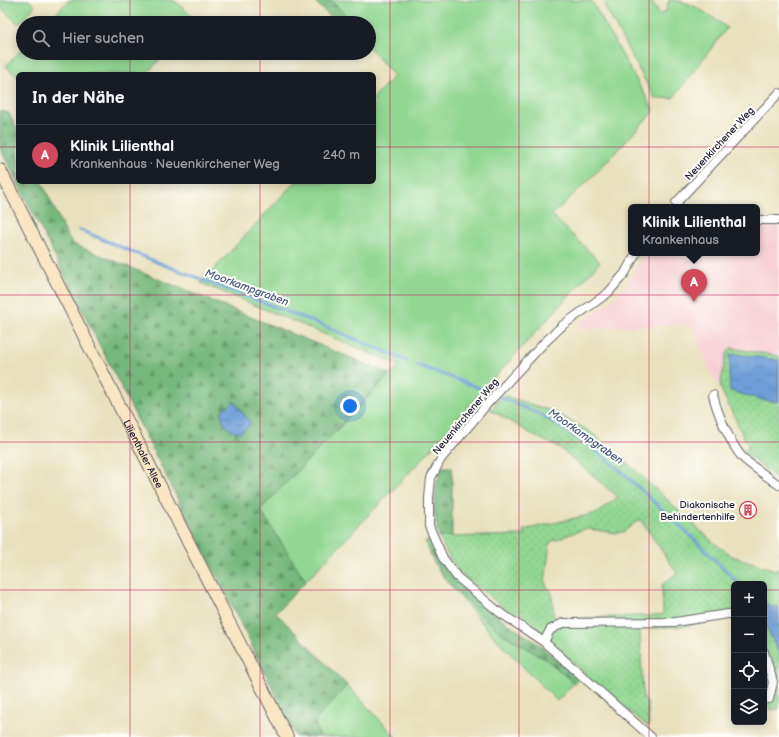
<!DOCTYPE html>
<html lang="de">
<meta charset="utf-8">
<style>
:root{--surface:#171b24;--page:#242831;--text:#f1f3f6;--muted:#9ea1a6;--line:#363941;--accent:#d1495b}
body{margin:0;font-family:"Balsamiq Sans",sans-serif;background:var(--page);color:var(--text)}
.controls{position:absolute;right:12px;bottom:12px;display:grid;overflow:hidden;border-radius:6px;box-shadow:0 2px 10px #0003}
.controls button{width:36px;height:36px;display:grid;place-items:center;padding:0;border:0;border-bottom:1px solid var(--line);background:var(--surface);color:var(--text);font:20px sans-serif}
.you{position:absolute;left:350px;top:406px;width:14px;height:14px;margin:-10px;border:3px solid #fff;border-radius:50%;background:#1a73e8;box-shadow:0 0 0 6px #1a73e833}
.badge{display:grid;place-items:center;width:26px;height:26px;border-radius:50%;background:var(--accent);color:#fff;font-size:13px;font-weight:700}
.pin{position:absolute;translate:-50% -33px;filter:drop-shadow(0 1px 2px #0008)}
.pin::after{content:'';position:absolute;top:21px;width:14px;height:12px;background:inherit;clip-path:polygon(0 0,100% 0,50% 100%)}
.popup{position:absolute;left:628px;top:204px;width:132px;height:52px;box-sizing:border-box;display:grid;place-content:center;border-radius:6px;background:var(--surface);filter:drop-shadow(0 1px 3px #0005);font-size:13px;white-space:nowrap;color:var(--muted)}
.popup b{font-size:15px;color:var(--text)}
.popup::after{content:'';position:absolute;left:50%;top:100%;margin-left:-8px;border:8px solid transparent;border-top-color:var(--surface)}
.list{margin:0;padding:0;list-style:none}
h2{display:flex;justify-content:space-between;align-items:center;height:52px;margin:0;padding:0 16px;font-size:17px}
h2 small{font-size:13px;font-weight:400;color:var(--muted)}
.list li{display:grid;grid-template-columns:26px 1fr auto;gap:12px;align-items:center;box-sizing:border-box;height:60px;padding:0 16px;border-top:1px solid var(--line)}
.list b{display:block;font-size:15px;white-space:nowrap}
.list p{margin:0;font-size:13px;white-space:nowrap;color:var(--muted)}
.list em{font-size:13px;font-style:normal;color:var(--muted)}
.icon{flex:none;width:22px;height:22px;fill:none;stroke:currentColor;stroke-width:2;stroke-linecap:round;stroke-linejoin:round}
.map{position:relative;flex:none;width:779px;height:737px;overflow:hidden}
.search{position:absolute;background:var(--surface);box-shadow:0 2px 10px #0003;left:16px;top:16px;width:360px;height:44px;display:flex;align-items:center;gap:10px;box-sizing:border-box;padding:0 14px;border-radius:22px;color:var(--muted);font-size:15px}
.panel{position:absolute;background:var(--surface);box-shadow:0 2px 10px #0003;left:16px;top:72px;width:360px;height:112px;border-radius:6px}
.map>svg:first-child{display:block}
.built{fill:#f7cfd4}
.green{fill:#91d791;stroke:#5a7c66}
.forest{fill:url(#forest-firs);stroke:#4b6d5b}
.park{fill:url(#park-dots);stroke:#5a7c66;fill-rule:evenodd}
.water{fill:url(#water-ripples);stroke:#48608a}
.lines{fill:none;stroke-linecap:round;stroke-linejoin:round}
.stream{stroke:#6e9fd8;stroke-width:3}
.minor-casing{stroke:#686569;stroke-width:10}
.secondary-casing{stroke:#686569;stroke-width:14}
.minor{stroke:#fff;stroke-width:8}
.secondary{stroke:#f9e7c3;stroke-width:12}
.grid{fill:none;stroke:#c2185b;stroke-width:1;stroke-opacity:0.55}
.labels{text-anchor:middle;stroke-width:4;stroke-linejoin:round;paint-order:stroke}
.street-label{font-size:10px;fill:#22223b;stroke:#fdfcf7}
.poi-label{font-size:10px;fill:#22223b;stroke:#fdfcf7;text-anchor:end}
.water-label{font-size:11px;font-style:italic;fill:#445a82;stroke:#fdfcf7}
</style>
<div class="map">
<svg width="779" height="737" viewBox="0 0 779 737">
<defs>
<pattern id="forest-firs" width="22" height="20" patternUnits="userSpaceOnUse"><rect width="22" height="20" fill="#74b87b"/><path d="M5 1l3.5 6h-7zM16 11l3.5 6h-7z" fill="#5f9566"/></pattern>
<pattern id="park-dots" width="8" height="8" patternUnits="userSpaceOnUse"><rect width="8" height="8" fill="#91d791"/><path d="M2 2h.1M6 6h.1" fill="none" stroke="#7db87e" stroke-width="1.8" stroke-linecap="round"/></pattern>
<pattern id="water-ripples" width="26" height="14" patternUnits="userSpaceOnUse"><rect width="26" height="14" fill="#6e9fd8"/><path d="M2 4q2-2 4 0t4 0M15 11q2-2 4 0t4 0" fill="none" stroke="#5a81b0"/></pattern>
</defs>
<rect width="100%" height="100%" fill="#fdfcf7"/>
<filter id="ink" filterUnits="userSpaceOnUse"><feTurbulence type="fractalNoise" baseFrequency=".025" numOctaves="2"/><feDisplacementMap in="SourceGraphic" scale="8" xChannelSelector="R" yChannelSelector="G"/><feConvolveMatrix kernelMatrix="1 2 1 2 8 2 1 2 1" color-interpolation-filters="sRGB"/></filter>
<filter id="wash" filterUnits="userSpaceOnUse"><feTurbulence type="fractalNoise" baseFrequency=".012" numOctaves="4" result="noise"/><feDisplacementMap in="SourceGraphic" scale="16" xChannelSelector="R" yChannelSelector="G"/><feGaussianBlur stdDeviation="0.9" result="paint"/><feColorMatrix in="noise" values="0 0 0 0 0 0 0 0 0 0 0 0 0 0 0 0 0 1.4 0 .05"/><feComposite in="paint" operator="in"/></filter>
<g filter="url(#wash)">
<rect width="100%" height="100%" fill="#e9e1be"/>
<polygon class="built" points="757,226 779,226 779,356 731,348 726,355 720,387 711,374 695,331 688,324 581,329 576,326 615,298 629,281 644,253 757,253"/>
<g class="green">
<polygon points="0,0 29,0 35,6 19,24 0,7"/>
<polygon points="69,0 174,0 197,21 195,23 47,23"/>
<polygon points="330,0 591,0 654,111 598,171 552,215 600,262 480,393 425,456 306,581 260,510 399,365 201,283 295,182 374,182 374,97 394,76 369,47 369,23 350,23 343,12"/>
<path d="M609 0H650L660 15 666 11 669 0C691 0 711 16 727 28L673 98 655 99 604 5Z"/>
<polygon points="23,48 23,53 166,53 146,74 18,74 18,78 6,66"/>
<polygon points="445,579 486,620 503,634 547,660 574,683 557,701 496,639"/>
<polygon points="347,685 396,737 320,737 316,728 316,720"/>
</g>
<g class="forest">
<polygon points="313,0 330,0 343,12 350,23 337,23"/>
<polygon points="0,111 9,113 18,132 18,182 42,182 67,236 73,244 390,374 260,510 306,581 276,613 347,685 316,720 316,728 320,737 296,737 247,636 0,148"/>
<polygon points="442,467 452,467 452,537 439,537 434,511 436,486"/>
<polygon points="431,540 441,563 453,578 504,621 537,643 579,679 574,683 547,660 503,634 486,620 445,579 434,563 425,541"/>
</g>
<g class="park">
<polygon points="731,348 779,356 779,480 743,451 749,448 720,387 726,355"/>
<path d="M503 395 554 412 589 431 625 461 713 542 732 556 778 571 779 567V709L771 710 764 704C764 696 767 694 768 687 770 679 767 671 764 664V584H734V617H730L686 626 640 629 643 697 648 704 649 727 608 695 537 629 502 606 461 574 449 557 439 537 525 535 523 530 597 513 618 497 560 448 535 436 491 410ZM640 519 677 573 662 585 663 615 554 619 552 593 545 583 550 542 581 530 589 529 616 533 623 532Z"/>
</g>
<g class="water">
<polygon points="735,354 779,360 779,402 763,400 730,391 729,374 730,355"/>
<path d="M234 401 251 424C248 426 244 431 240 432 228 434 217 418 224 407H228Z"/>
<polygon points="764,601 770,607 779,607 779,654 764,623"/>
</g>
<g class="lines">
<g class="stream">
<polyline points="80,230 164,265 317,323 407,361"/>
<polyline points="417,365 488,391"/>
<polyline points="500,397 543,416 580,439 614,465 690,535 739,584"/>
</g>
</g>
</g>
<g filter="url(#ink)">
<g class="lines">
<g class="minor-casing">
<g id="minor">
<polyline points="679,207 676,203 779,93"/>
<polyline points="757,220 779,220"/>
<polyline points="636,253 625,273 608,293 563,325 544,343 489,402 441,459 431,478 429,498 429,526 443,558 457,577 499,612 544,642 651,737"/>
<path d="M713 395C717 412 730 443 742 457 751 466 768 477 779 485"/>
<polyline points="544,642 550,630 563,623 675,622 728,614 734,614"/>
<polyline points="764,652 773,682 769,699"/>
</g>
</g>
<g class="secondary-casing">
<g id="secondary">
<path id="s1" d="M0 170 287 737"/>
</g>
</g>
<use href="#minor" class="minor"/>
<use href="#secondary" class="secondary"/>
</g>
</g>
<path class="grid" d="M130 0V23M260 0V23M390 0V737M519 0V737M649 0V737M130 53V74M260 53V74M0 147H18M374 147H779M130 182V737M260 182V737M0 295H779M0 442H779M0 590H734M764 590H779"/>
<defs>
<g id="building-ring" transform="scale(0.9)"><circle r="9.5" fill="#fdfcf7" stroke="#d1495b" stroke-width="1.5"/><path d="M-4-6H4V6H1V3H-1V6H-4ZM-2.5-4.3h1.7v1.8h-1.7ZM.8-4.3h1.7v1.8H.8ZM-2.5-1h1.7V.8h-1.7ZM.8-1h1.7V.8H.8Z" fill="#d1495b"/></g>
</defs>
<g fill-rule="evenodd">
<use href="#building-ring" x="748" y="510"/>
</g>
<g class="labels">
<g class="street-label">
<text transform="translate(719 143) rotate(-47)" y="4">Neuenkirchener Weg</text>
<text transform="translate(465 416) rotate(-50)" y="4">Neuenkirchener Weg</text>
<text dy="4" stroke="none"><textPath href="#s1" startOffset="318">Lilienthaler Allee</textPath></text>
</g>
<g class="poi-label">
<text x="735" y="508">Diakonische<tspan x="735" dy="12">Behindertenhilfe</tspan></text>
</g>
<g class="water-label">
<text transform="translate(247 287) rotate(20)" y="4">Moorkampgraben</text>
<text transform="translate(586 436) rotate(35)" y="4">Moorkampgraben</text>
</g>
</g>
</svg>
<div class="controls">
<button>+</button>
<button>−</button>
<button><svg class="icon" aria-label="locate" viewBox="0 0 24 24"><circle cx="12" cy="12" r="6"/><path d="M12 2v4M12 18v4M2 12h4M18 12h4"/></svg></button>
<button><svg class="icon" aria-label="layers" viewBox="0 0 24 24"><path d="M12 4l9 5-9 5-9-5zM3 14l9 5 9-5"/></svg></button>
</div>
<div class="you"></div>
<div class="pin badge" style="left:694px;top:302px">A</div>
<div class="popup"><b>Klinik Lilienthal</b>Krankenhaus</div>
<div class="search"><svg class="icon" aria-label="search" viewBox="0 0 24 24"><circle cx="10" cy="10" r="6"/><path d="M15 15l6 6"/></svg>Hier suchen</div>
<section class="panel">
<h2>In der Nähe<small></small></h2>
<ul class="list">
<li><span class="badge">A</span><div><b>Klinik Lilienthal</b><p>Krankenhaus · Neuenkirchener Weg</p></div><em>240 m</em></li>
</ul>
</section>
</div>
